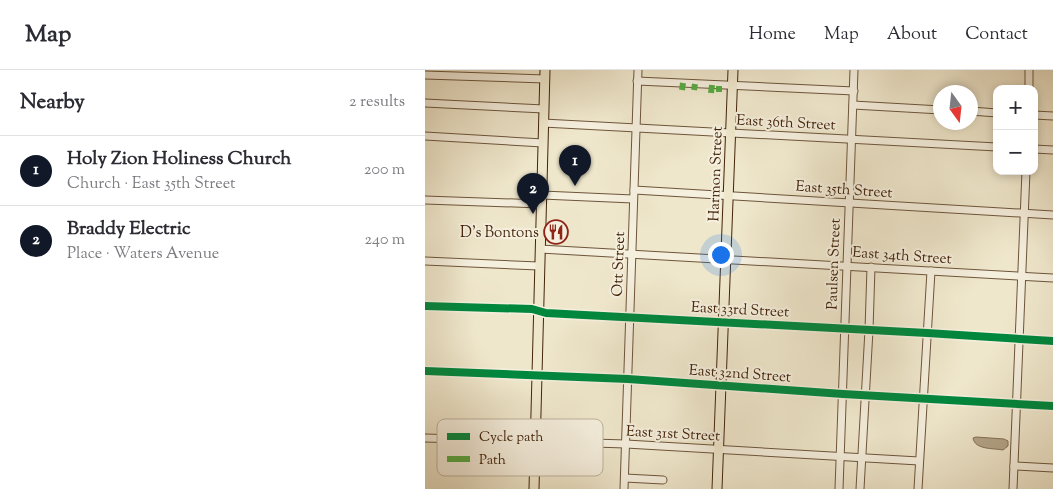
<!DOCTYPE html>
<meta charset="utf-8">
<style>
:root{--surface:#fff;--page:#f2f2f3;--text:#2b2b33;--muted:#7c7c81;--line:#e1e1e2;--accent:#111827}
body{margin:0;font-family:"Sorts Mill Goudy",serif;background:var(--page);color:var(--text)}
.controls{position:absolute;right:15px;top:15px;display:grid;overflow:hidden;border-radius:10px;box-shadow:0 2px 8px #0003}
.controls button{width:45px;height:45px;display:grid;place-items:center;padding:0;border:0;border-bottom:1px solid var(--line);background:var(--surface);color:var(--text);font:25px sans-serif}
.compass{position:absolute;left:508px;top:15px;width:45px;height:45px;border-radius:50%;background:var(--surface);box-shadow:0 2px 8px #0003;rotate:165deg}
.you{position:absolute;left:295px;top:184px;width:18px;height:18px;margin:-12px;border:4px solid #fff;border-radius:50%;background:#1a73e8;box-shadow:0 0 0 8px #1a73e833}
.badge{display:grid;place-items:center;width:32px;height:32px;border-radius:50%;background:var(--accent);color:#fff;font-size:16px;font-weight:700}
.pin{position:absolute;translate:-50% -41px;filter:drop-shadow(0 1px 2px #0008)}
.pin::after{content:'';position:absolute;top:26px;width:18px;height:15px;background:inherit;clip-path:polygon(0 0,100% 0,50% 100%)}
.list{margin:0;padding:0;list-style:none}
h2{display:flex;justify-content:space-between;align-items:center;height:65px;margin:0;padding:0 20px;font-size:21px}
h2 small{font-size:16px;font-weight:400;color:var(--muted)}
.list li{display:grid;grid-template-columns:32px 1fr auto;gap:15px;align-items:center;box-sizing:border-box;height:70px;padding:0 20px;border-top:1px solid var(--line)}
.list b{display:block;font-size:19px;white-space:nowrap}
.list p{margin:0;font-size:16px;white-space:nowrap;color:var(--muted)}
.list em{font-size:16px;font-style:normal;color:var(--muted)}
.map{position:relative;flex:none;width:628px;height:419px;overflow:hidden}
header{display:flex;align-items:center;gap:30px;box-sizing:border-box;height:70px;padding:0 25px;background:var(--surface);border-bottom:1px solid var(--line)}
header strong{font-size:24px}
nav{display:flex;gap:28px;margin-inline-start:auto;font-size:18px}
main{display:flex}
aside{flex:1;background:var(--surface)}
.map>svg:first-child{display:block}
.water{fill:#b4a58a;stroke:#867157}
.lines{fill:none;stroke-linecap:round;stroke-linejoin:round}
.minor-casing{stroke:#6d553a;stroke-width:9}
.major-casing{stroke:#42240a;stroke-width:11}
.minor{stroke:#f5efde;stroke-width:7}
.major{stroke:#efe7cc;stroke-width:9}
.quiet{stroke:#56aa41;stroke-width:6;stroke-dasharray:12 6;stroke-linecap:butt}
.cycleway-casing{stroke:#f5efde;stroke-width:11}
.cycleway{stroke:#00873e;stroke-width:8}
.labels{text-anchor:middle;stroke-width:4;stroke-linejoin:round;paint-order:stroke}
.street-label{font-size:15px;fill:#42240a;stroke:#f5efde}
.poi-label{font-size:15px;fill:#42240a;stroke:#f5efde;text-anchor:end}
.key{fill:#f5efde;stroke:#bfb29e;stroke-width:1}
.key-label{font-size:14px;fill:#42240a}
</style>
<header>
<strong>Map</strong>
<nav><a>Home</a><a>Map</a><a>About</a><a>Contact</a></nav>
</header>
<main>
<aside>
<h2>Nearby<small>2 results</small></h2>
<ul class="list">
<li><span class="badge">1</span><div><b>Holy Zion Holiness Church</b><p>Church · East 35th Street</p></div><em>200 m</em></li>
<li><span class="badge">2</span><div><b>Braddy Electric</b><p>Place · Waters Avenue</p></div><em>240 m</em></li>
</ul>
</aside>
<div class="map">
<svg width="628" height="419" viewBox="0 0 628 419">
<rect width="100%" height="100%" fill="#efe7cc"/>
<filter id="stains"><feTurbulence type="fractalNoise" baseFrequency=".004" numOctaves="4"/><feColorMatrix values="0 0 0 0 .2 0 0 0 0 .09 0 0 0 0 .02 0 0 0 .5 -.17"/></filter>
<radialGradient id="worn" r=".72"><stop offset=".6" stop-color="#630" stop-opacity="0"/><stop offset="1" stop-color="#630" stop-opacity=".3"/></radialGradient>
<path class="water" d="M551 367 579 369 583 371V376L578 380C568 378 550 380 548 368Z"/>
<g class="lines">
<g class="minor-casing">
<g id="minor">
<polyline points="0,5 120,9"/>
<polyline points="212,11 429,21"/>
<polyline points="604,19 604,0"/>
<polyline points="0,33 119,39"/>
<polyline points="428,35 516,40"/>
<polyline points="546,41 572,43"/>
<polyline points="609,45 628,46"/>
<polyline points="118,53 572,77"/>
<polyline points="0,66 118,73"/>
<polyline points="609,79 628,80"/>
<polyline points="209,120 628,145"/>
<polyline points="117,125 208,129"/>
<polyline points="0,130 116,134"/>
<polyline points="115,179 628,208"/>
<polyline points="0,191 114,196"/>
<polyline points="0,236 107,239 121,243 502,263 628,271"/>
<polyline points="0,301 203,309 418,324 628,336"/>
<polyline points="0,368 201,374 494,391"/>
<polyline points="589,396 628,398"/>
<polyline points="200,408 238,410"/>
<polyline points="199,419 213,0"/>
<polyline points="414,419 429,0"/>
<polyline points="435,419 444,260 446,197"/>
<polyline points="493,419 506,201"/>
<polyline points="588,419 601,101"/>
</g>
</g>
<g class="major-casing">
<g id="major">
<polyline points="109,419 120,0"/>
<polyline points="292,419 308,0"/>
</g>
</g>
<use href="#minor" class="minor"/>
<use href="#major" class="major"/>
<g class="quiet">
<polyline points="257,20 258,13"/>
<polyline points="269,20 270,14"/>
<polyline points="294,22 294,16"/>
<polyline points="286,23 287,15"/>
</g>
<g class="cycleway-casing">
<g id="cycleway">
<polyline points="0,236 107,239 121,243 502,263 628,271"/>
<polyline points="0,301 203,309 418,324 628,336"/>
</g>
</g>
<use href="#cycleway" class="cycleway"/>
</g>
<defs>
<g id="restaurant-ring" transform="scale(1.25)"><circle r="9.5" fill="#f5efde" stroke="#8f2418" stroke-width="1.5"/><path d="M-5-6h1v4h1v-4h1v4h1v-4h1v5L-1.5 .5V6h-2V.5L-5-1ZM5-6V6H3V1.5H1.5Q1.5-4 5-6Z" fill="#8f2418"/></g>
</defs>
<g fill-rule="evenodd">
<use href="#restaurant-ring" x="131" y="162"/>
</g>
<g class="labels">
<g class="street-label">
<text transform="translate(361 52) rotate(3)" y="5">East 36th Street</text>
<text transform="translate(290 104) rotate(-88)" y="5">Harmon Street</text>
<text transform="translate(419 119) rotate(4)" y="5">East 35th Street</text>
<text transform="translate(477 185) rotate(4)" y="5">East 34th Street</text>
<text transform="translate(193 194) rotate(-88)" y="5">Ott Street</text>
<text transform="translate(408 194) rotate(-88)" y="5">Paulsen Street</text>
<text transform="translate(315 239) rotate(3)" y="5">East 33rd Street</text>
<text transform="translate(315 303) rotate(4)" y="5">East 32nd Street</text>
<text transform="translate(248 363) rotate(3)" y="5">East 31st Street</text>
</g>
<g class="poi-label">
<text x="114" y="167">D's Bontons</text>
</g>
</g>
<rect x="12" y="349" width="166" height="57" rx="8" class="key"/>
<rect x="22" y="363" width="23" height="7" fill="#00873e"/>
<rect x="22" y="386" width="23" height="6" fill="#56aa41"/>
<g class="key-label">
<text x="54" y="371">Cycle path</text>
<text x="54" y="394">Path</text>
</g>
<rect width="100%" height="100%" filter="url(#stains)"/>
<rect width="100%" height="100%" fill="url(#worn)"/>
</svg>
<div class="controls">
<button>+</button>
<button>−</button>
</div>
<svg class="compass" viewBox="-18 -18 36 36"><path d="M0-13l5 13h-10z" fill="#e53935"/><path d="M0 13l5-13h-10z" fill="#7c7c81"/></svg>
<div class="you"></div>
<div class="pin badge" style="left:150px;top:116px">1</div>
<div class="pin badge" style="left:108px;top:144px">2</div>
</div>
</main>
